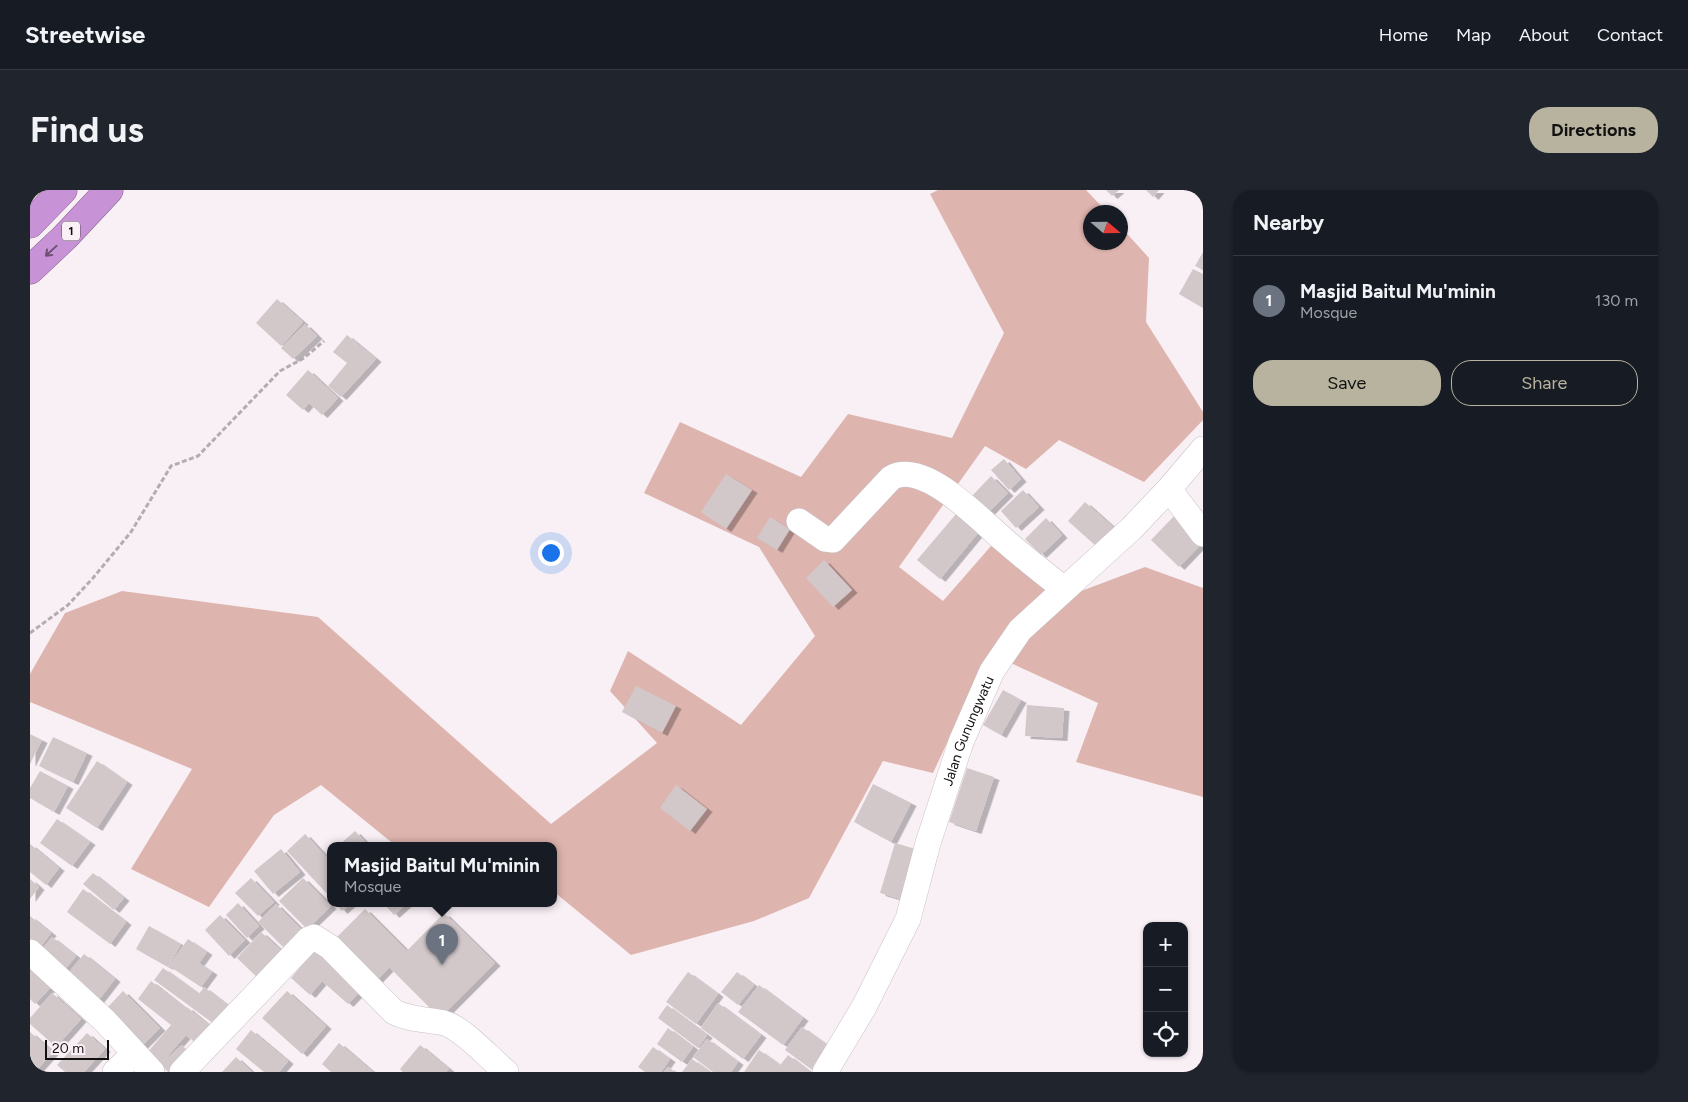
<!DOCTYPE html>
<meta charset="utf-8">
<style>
:root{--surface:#171b24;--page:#20242c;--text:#f1f3f6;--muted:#9ea1a6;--line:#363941;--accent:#b8b39e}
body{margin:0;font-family:Figtree,sans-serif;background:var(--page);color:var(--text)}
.controls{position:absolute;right:15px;bottom:15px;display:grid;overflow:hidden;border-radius:10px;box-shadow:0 1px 4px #0004}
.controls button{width:45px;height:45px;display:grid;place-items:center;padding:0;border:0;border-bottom:1px solid var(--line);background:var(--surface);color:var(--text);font:25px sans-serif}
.compass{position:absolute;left:1053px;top:15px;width:45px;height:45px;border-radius:50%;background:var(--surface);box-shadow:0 1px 4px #0004;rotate:110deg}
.scale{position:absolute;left:15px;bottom:12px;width:64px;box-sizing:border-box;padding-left:5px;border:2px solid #131012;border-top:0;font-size:14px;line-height:18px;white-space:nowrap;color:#131012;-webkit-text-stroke:4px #f9f0f5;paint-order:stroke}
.you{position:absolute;left:520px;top:362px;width:18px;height:18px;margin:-12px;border:4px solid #fff;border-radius:50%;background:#1a73e8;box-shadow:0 0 0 8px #1a73e833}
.badge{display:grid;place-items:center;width:32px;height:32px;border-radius:50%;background:var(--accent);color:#fff;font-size:16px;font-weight:700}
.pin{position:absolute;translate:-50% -41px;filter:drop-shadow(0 1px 2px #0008)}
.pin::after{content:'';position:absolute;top:26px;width:18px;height:15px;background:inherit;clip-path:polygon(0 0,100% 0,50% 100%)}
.popup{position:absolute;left:297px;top:652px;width:230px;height:65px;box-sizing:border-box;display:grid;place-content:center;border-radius:10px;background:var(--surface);filter:drop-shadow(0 1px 4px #0005);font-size:16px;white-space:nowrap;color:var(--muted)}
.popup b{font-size:19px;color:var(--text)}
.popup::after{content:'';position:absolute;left:50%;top:100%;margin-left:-10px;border:10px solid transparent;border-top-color:var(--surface)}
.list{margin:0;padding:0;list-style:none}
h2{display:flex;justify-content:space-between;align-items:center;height:65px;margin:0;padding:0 20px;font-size:21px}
h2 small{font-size:16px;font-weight:400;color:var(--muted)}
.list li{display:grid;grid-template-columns:32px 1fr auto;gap:15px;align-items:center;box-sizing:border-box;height:90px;padding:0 20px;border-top:1px solid var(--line)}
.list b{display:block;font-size:19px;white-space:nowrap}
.list p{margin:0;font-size:16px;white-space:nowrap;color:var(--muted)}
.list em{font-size:16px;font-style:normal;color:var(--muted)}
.actions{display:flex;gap:10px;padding:15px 20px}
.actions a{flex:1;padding:11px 0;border:1px solid var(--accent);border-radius:20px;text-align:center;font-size:18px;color:var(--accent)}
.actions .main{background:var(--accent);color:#111}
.icon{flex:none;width:28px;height:28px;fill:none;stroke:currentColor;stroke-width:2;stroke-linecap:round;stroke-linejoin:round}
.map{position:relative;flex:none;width:1173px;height:882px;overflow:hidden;border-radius:20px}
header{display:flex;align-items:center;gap:30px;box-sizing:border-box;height:70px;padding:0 25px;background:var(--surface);border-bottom:1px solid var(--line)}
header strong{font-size:24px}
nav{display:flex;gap:28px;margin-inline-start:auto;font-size:18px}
.intro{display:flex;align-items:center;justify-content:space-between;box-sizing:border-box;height:120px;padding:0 30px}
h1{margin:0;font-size:35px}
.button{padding:12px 22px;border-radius:20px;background:var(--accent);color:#111;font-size:18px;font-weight:700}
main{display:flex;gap:30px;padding:0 30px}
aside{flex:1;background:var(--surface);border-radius:20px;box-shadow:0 1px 4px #0004}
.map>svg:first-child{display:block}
.forest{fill:#deb4af}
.building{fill:#d2c8ca;filter:url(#shadow)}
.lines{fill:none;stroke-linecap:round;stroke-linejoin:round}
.street-casing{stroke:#c8c0c5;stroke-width:26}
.highway-casing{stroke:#896491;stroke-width:29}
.path{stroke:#b3acb0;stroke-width:3;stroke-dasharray:5 2.5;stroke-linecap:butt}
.street{stroke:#fff;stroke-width:25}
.highway{stroke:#c892d6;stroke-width:28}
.oneway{stroke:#6e5174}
.labels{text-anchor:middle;stroke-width:4;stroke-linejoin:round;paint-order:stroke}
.shield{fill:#f9f0f5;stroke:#585356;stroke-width:1}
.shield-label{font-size:12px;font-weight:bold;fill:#131012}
.street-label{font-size:14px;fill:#131012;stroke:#f9f0f5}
</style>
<header>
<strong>Streetwise</strong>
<nav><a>Home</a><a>Map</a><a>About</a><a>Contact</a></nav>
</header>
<div class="intro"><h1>Find us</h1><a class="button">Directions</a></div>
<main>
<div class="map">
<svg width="1173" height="882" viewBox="0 0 1173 882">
<defs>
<filter id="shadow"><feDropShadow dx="5.5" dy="3" stdDeviation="0" flood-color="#0004"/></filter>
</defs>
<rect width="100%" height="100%" fill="#f9f0f5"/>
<polygon class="forest" points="908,0 1056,0 1077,22 1060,22 1060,52 1090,52 1091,37 1119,68 1116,132 1173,222 1173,230 1114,292 1029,250 996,279 955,256 869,377 913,411 961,356 1038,406 1115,377 1173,398 1173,607 1046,572 1068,513 959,463 903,583 853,571 779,708 724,731 601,765 523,701 523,656 366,656 291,595 244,625 179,717 101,679 162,579 0,512 0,484 35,423 92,401 288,427 521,634 627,553 580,501 598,461 711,535 785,446 729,357 614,303 650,232 771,287 818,224 922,248 974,143 900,4"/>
<g class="building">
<polygon points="1076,0 1089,0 1082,6"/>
<polygon points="1116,0 1129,0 1123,7"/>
<polygon points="1173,62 1173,80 1165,76"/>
<polygon points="1163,79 1173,84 1173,118 1149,104"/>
<polygon points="247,109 273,132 251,156 226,133"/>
<polygon points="275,134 287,146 263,169 251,158"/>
<polygon points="317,145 346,169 311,207 298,196 317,173 303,162"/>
<polygon points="278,180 308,208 292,225 279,213 273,220 256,205"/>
<polygon points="974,269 991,289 979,300 961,280"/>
<polygon points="696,284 722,300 696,339 671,322"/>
<polygon points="961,286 978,303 957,324 940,308"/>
<polygon points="993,300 1009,317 986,338 971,321"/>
<polygon points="1055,312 1084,338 1067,357 1038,331"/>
<polygon points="1147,323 1173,352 1149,377 1121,350"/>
<polygon points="926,324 948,343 910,389 887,370"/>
<polygon points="740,327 760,339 747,360 727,348"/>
<polygon points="1016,328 1032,345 1011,365 995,349"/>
<polygon points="794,370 822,400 803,417 776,388"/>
<polygon points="606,496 646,516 632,543 592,522"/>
<polygon points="973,500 991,510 971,545 953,535"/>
<polygon points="997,515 1034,518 1032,548 995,546"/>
<polygon points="0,544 12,550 0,574"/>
<polygon points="23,547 57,563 43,592 9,576"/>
<polygon points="67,571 97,592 67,638 36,618"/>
<polygon points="937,578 964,587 946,641 919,632"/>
<polygon points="10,581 38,596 24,622 0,608 0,598"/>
<polygon points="843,594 881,613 861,652 824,632"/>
<polygon points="646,595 677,619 660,641 630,618"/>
<polygon points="27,629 60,652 42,676 10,653"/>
<polygon points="325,641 339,656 308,656"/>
<polygon points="275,644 301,672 301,708 257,661"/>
<polygon points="865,653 889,660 874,710 850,703"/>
<polygon points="0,654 29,678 16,695 0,682"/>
<polygon points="251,659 270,682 243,704 224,681"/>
<polygon points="63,683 94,708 84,720 53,694"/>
<polygon points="221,688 244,712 228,726 205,703"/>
<polygon points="273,688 301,716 277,739 249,711"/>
<polygon points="0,689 9,697 0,709"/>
<polygon points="53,699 96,732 80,754 37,722"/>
<polygon points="208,713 229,736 217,748 196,725"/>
<polygon points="246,714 273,741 255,759 228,732"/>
<polygon points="306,714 320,714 312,721"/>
<polygon points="354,714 376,714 364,725"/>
<polygon points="335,719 376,760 344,793 302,752"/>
<polygon points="414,723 465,773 410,828 360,778"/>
<polygon points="190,725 215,750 199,766 175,740"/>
<polygon points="0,726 21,743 8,760 0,753"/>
<polygon points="119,736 151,754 138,777 106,759"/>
<polygon points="231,742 257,766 233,793 207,768"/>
<polygon points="22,747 46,766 32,783 8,764"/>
<polygon points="158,749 177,762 169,773 182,782 171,797 139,776"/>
<polygon points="290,754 336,795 318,814 292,791 280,805 261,788"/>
<polygon points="54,764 85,789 67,812 36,786"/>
<polygon points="133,778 169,804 174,797 205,821 191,839 124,790"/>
<polygon points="0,779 20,798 5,814 0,809"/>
<polygon points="658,782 688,804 666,834 636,812"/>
<polygon points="707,782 724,795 708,815 691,802"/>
<polygon points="121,791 155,818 145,832 157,817 187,842 173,859 156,845 128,877 115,865 141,835 108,809"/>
<polygon points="729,795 773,828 753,855 708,822"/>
<polygon points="93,801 130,838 112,856 76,819"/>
<polygon points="257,801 296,836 272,864 232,828"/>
<polygon points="22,803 51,829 26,857 0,834 0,828"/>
<polygon points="688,813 731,845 713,869 671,838"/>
<polygon points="637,815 677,845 668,858 628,828"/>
<polygon points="772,837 804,860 785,882 755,860"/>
<polygon points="638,838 663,857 652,872 627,854"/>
<polygon points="221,840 258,871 249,882 234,882 206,859"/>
<polygon points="0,842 23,862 5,882 0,882"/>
<polygon points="57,843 75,859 54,882 35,882 27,875"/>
<polygon points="677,849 708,872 701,882 683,882 663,867"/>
<polygon points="309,853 343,882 301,882 292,874"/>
<polygon points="152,855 164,868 149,882 138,882 131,874"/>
<polygon points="390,855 419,879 416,882 373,882 370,879"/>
<polygon points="623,857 640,869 631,882 615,882 608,877"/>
<polygon points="729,860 750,875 744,882 714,882"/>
<polygon points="758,865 780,882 745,882"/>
<polygon points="206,867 222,882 192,882"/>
<polygon points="662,869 680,882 652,882"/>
<polygon points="638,877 645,882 634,882"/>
</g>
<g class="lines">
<g class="street-casing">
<g id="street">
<polyline points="1139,299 1173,344"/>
<path d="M769 331 795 349 803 350 861 288C894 269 950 330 974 350 993 367 1014 383 1034 399"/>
<polyline points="0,762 75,831 122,882"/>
<polyline points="85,882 104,864"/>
<path d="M152 882 279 749 284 747 300 757 364 822C380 830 396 829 414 833 433 838 460 869 476 882"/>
<path id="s1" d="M795 882 834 817 878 729 898 653 931 552 962 481 990 440 1102 338 1139 299 1173 259"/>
</g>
</g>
<g class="highway-casing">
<g id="highway">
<polyline points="0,34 33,0"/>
<polyline points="0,80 35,47 79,0"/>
</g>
</g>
<polyline class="path" points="0,443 38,415 63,388 101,342 141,276 168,266 250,181 274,168 294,151"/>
<use href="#street" class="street"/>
<use href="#highway" class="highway"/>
</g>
<defs><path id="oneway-shaft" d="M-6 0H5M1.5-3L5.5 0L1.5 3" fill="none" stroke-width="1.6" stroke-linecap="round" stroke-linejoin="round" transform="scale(1.25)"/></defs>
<use class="oneway" href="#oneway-shaft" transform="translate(21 61) rotate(137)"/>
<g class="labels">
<rect class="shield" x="32" y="31.5" width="18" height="19" rx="4"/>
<g class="shield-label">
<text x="41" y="45">1</text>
</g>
<g class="street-label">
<text dy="5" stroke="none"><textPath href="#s1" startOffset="372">Jalan Gunungwatu</textPath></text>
</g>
</g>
</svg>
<div class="controls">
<button>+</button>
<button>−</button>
<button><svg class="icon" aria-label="locate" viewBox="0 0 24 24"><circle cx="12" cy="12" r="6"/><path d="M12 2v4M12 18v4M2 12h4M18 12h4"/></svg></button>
</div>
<svg class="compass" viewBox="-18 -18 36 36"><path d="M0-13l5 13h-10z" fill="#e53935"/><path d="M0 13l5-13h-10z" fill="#9ea1a6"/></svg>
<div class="scale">20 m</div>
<div class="you"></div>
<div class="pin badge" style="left:412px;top:775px;background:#6b7280">1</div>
<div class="popup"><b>Masjid Baitul Mu'minin</b>Mosque</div>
</div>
<aside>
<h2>Nearby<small></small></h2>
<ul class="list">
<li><span class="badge" style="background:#6b7280">1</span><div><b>Masjid Baitul Mu'minin</b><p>Mosque</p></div><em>130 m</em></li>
</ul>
<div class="actions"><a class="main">Save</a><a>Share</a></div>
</aside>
</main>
